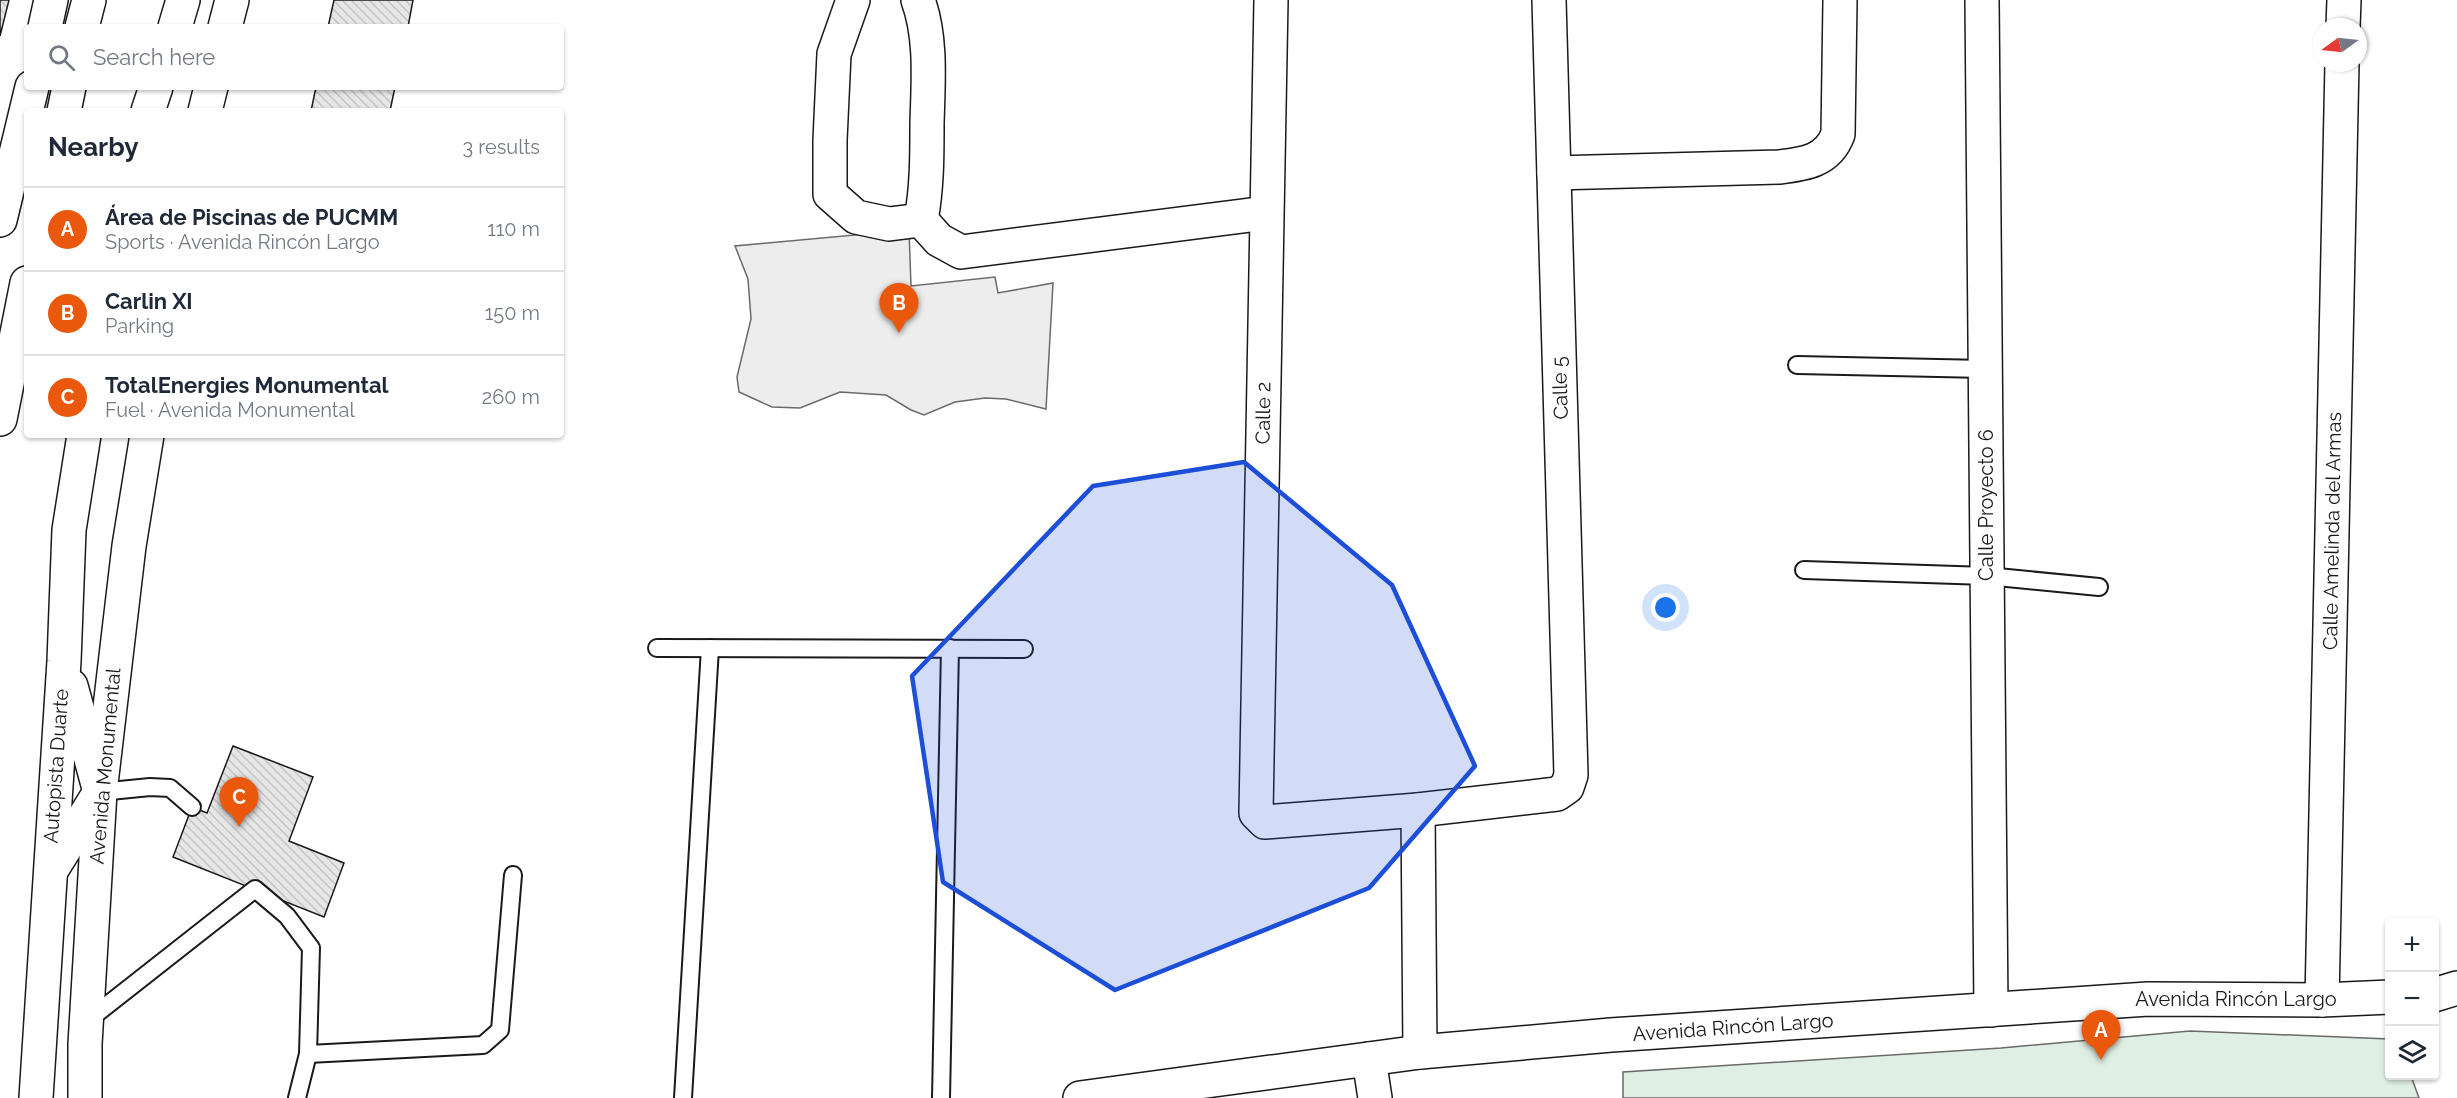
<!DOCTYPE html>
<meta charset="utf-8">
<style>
:root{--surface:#fff;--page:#f6f6f7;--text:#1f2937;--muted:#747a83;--line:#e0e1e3;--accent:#ea580c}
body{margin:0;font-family:Raleway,sans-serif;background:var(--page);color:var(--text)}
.controls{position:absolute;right:18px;bottom:18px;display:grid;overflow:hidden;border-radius:6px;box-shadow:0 2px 4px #0004}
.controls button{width:54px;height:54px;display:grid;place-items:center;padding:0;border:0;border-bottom:2px solid var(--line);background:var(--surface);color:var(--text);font:30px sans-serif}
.compass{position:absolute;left:2313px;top:18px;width:54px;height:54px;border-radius:50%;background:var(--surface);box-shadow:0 2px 4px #0004;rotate:255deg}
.you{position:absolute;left:1666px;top:608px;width:21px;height:21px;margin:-15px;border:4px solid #fff;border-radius:50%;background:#1a73e8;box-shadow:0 0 0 9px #1a73e833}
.badge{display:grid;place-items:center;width:39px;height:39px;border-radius:50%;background:var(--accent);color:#fff;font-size:20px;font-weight:700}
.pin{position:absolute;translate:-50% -50px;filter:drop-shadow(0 2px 3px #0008)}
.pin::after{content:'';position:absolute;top:32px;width:21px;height:18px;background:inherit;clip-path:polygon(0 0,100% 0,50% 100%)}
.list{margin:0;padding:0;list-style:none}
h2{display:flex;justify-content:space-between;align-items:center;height:78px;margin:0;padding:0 24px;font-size:26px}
h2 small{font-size:20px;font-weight:400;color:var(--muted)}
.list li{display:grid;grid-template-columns:39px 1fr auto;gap:18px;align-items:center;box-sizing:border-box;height:84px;padding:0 24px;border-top:2px solid var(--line)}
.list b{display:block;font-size:22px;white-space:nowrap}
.list p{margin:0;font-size:20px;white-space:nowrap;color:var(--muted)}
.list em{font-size:20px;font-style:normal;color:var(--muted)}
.icon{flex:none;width:33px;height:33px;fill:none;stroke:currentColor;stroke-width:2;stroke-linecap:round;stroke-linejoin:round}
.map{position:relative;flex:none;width:2457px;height:1098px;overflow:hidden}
.search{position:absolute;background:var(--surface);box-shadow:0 2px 4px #0004;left:24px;top:24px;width:540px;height:66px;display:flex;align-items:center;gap:15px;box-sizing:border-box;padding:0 21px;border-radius:6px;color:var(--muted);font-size:22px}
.panel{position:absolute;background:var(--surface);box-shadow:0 2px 4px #0004;left:24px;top:108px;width:540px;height:330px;border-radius:6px}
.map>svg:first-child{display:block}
.green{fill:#e0efe3;stroke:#6a6a6a;stroke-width:1.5}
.parking{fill:#ededed;stroke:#6a6a6a;stroke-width:1.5}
.building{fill:url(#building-back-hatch);stroke:#1a1a1a;stroke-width:1.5}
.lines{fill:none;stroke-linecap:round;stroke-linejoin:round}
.lane-casing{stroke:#1a1a1a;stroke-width:20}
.street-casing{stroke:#1a1a1a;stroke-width:36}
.highway-casing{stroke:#1a1a1a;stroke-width:36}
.lane{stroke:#fff;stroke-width:16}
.street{stroke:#fff;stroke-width:33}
.highway{stroke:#fff;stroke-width:33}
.marked{fill:#1d4ed8;fill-opacity:0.2;stroke:#1d4ed8;stroke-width:4.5;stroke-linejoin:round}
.labels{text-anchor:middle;stroke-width:4.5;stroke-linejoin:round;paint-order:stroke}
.street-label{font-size:20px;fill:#1a1a1a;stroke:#fff}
</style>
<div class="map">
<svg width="2457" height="1098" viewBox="0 0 2457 1098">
<defs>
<pattern id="building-back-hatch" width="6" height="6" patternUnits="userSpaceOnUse" patternTransform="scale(1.5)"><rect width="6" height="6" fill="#e6e6e6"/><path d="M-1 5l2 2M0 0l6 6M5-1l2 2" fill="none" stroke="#c5c5c5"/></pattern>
</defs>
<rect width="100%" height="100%" fill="#fff"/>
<polygon class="green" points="2190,1031 2389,1039 2390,1076 2411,1076 2419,1098 1623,1098 1623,1072 2001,1048"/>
<polygon class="parking" points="909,230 911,286 995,277 998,293 1053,283 1046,409 1006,399 985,398 955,402 924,415 911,410 886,395 840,392 800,408 772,407 739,392 737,377 751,319 748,279 735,246"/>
<g class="building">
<polygon points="0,0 9,0 0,36"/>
<polygon points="334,0 413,0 408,27 328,27"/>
<polygon points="316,87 395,87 390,111 311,111"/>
<polygon points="233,746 313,777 289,841 344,863 324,917 173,857 192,807 207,813"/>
</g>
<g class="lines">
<g class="lane-casing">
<g id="lane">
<polyline points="1797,365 1985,369"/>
<polyline points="1804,570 1987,576 2099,587"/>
<polyline points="657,648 1024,649"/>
<polyline points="100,792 150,787 170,788 192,807"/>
<polyline points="87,1021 255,889 287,916 311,948 308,1054 297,1098"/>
<polyline points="308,1054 483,1045 500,1030 513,875"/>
<polyline points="683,1098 710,648"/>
<polyline points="941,1098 950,648"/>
</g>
</g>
<g class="street-casing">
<g id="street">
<polyline points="853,0 834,54 830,140 830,194 856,217 889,224 921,220"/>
<path d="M918 0C932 38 928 84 927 124 927 156 927 188 921 220"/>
<polyline points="1271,0 1256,813 1265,822 1418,810 1557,794 1567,787 1571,775 1549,0"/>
<polyline points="1982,0 1991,1010"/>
<polyline points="45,27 51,0"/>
<polyline points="225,27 232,0"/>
<polyline points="2343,27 2344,0"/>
<polyline points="205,111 211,87"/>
<path d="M1554 173 1779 167C1805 164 1828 161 1838 134L1840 1"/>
<polyline points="0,220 32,87"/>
<polyline points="921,220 939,240 961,252 1266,213"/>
<polyline points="1418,810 1420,1052"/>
<polyline points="2434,995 2457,988"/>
<polyline points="2322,1000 2342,63"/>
<polyline points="1369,1059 1375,1098"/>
<polyline points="85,1098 85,1044 100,792 129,546 147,435"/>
<polyline points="1080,1098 1420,1052 1611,1035 2148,999 2322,1000 2390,997"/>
</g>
</g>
<g class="highway-casing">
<g id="highway">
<polyline points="82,27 89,0"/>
<polyline points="175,27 183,0"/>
<polyline points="64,111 69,87"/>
<polyline points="148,111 156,87"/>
<polyline points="0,419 27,283"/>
<polyline points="52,869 100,792 71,686"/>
<polyline points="36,1098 64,661 69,530 84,435"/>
</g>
</g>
<use href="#lane" class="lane"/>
<use href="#street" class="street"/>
<use href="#highway" class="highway"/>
</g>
<path class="marked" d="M1244 462 1392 585 1475 766 1369 888 1115 990 943 882 912 676 1093 486Z"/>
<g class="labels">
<g class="street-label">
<text transform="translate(1560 388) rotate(-92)" y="7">Calle 5</text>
<text transform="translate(1263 413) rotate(-89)" y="7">Calle 2</text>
<text transform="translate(1986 505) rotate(-90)" y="7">Calle Proyecto 6</text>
<text transform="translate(2332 531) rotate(-89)" y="7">Calle Amelinda del Armas</text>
<text transform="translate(56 766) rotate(-86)" y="7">Autopista Duarte</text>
<text transform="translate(105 766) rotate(-85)" y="7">Avenida Monumental</text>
<text x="2236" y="1006">Avenida Rincón Largo</text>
<text transform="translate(1733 1027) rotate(-4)" y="7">Avenida Rincón Largo</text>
</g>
</g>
</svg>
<div class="controls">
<button>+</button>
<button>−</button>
<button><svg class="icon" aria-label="layers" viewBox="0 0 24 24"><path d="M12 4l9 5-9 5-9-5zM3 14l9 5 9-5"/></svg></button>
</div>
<svg class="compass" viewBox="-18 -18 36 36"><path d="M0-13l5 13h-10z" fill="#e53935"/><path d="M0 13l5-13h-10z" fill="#747a83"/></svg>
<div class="you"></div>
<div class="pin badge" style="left:2101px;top:1060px">A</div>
<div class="pin badge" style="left:899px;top:333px">B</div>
<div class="pin badge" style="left:239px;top:827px">C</div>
<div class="search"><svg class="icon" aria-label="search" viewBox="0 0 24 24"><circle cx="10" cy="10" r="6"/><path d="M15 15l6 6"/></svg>Search here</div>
<section class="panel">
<h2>Nearby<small>3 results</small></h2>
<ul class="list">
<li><span class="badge">A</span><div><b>Área de Piscinas de PUCMM</b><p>Sports · Avenida Rincón Largo</p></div><em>110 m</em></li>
<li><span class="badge">B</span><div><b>Carlin XI</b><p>Parking</p></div><em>150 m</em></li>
<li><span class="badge">C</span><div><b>TotalEnergies Monumental</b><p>Fuel · Avenida Monumental</p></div><em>260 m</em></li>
</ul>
</section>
</div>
